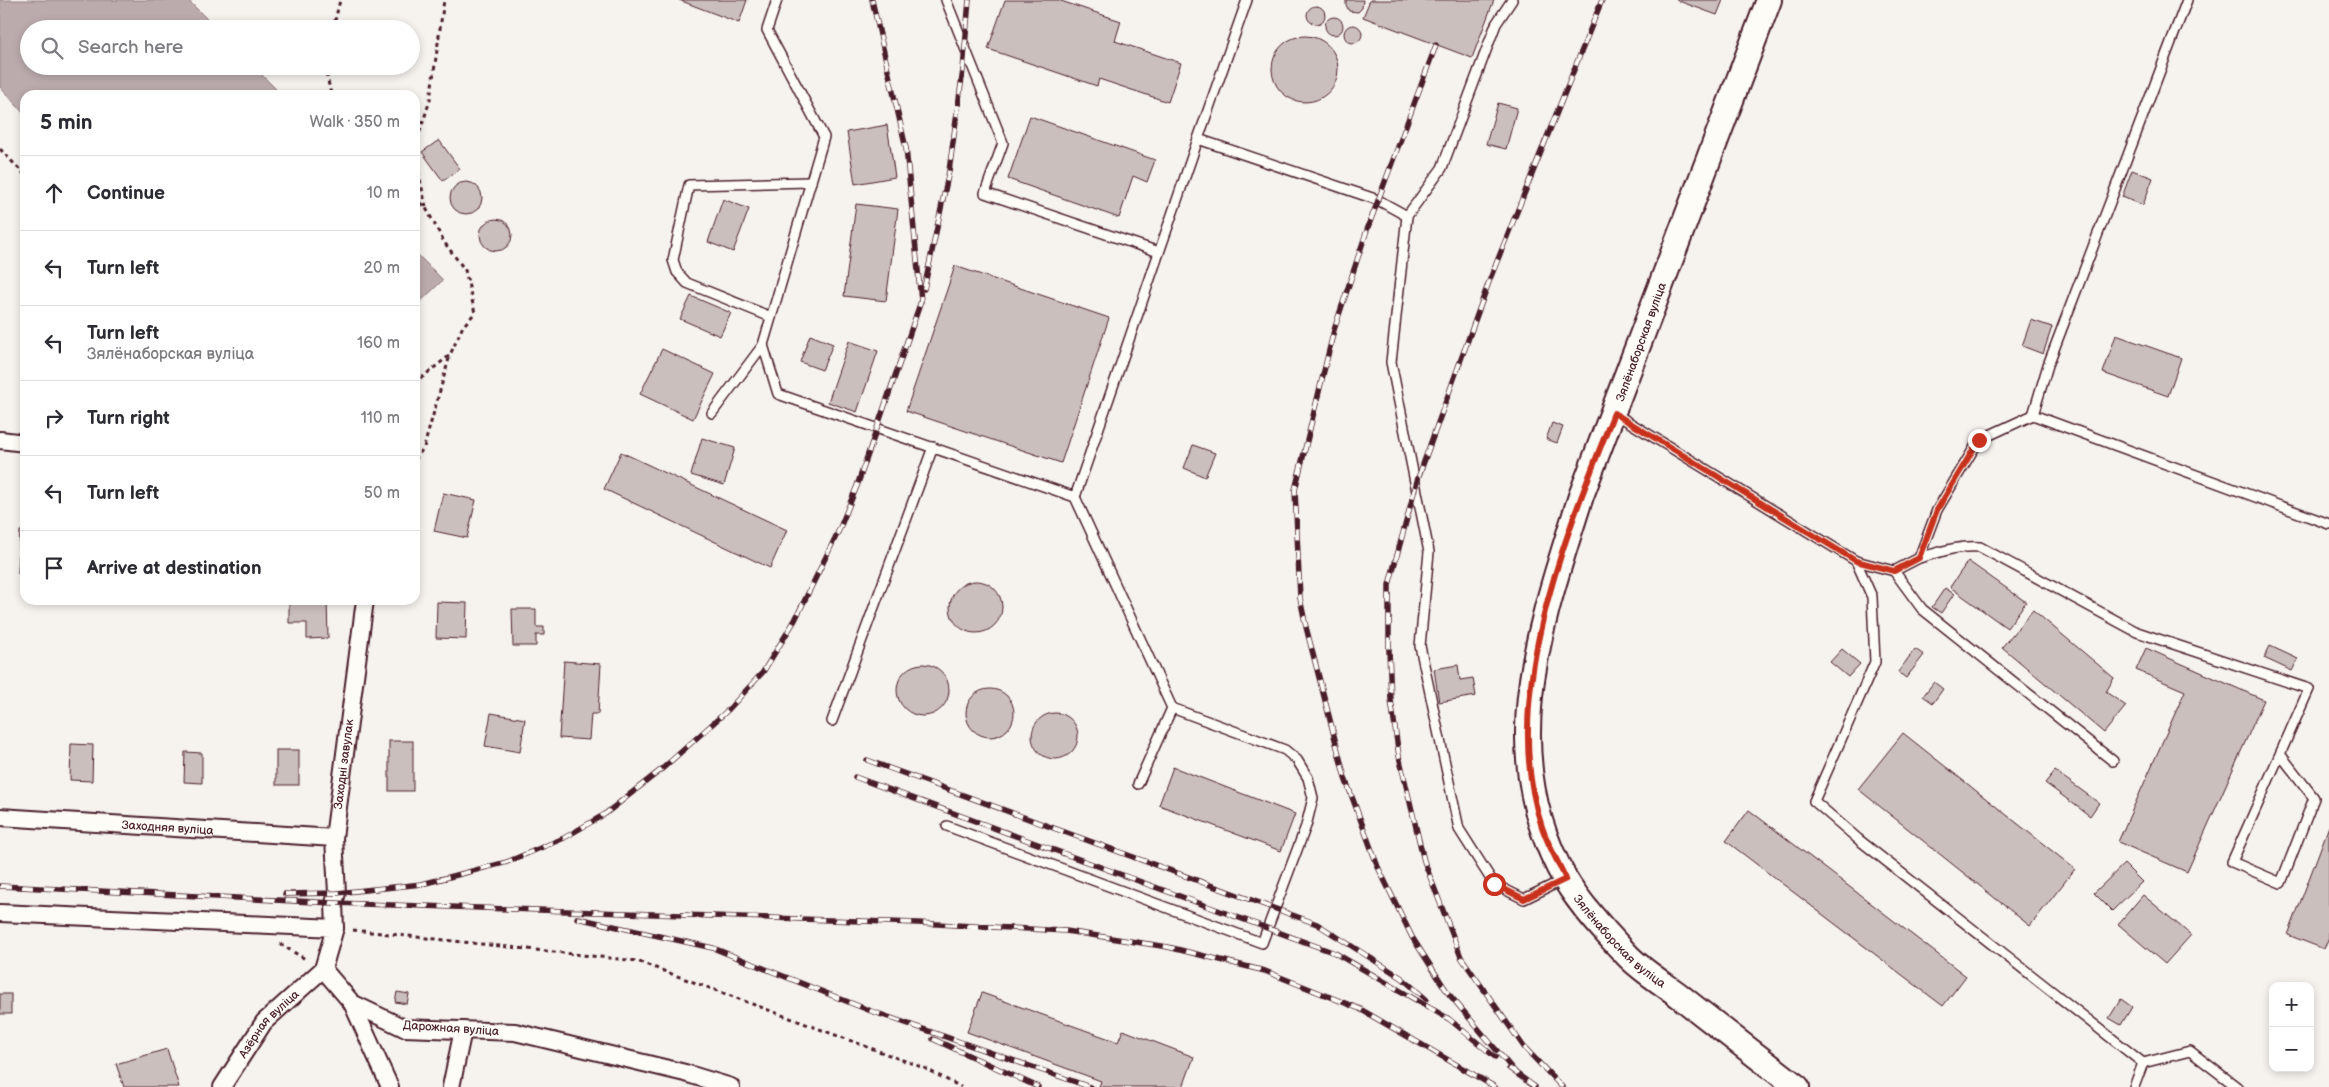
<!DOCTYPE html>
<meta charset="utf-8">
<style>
:root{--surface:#fff;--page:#f2f2f3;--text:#2b2b33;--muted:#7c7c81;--line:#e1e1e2}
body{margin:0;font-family:"Balsamiq Sans",sans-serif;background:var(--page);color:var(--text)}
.controls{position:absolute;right:15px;bottom:15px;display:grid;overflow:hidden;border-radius:10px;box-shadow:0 2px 8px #0003}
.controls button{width:45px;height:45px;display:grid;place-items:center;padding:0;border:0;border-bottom:1px solid var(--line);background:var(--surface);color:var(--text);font:25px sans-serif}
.stop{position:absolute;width:15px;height:15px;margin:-11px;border:4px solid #c8321e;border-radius:50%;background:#fff}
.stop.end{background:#c8321e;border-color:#fff;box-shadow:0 1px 5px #0008}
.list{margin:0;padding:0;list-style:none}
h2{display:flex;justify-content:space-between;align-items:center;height:65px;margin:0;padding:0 20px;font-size:21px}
h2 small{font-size:16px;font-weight:400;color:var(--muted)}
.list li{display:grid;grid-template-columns:32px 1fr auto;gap:15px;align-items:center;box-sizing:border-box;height:75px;padding:0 20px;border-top:1px solid var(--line)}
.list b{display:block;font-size:19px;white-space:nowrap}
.list p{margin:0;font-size:16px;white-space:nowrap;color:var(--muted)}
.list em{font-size:16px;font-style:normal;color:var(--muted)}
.icon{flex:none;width:28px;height:28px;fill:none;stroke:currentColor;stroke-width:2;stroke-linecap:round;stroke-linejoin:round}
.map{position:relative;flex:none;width:2329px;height:1087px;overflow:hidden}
.search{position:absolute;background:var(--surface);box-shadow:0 2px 8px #0003;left:20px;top:20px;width:400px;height:55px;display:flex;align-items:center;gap:12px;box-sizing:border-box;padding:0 18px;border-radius:28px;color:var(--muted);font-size:19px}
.panel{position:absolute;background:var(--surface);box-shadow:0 2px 8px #0003;left:20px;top:90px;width:400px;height:515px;border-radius:15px}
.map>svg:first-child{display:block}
.water{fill:#bbabac;stroke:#8e7378}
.building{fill:#cbbfbe;stroke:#4a1f2b}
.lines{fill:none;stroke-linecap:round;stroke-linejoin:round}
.lane-casing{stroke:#4a1f2b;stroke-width:12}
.street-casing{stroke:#4a1f2b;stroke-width:20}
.secondary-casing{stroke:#4a1f2b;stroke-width:28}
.path{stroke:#4a1f2b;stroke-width:3;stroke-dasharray:4 4;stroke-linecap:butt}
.lane{stroke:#fdfcf7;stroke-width:9}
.street{stroke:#fdfcf7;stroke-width:16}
.secondary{stroke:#fdfcf7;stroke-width:24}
.rail-casing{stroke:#4a1f2b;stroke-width:5.5}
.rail{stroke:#fdfcf7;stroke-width:4;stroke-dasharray:11;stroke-linecap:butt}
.route{stroke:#c8321e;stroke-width:6}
.labels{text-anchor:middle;stroke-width:4;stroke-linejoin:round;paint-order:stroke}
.street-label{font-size:12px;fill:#4a1f2b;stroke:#fdfcf7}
</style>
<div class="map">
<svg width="2329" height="1087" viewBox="0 0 2329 1087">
<rect width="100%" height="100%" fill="#f6f3ef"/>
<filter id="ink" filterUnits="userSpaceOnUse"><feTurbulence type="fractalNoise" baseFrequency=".02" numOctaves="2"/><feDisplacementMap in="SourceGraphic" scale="10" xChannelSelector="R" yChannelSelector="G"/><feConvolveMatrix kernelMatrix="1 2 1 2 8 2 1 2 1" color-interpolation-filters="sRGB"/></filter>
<g filter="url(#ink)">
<g class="water">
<polygon points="0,0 188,0 217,29 29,29 29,66 253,66 282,95 25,95 25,115 0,87"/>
<polygon points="415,252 443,280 415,307"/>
</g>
<g class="building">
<polygon points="679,0 747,0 739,23"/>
<polygon points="1005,0 1058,0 1121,21 1115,41 1181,63 1168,102 1099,79 1097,86 988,49"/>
<polygon points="1346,0 1363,0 1362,8 1358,12 1349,11 1346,5"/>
<polygon points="1370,0 1494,0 1472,58 1363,17"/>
<polygon points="1676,0 1723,0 1717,15"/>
<circle cx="1316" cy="15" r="9"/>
<circle cx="1334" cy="26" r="9"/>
<circle cx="1353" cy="34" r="9"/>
<circle cx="1305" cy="69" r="33"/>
<polygon points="1498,103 1517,108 1506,149 1486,144"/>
<polygon points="1030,116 1155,160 1147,182 1133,176 1119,218 1008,179"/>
<polygon points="887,125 895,177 855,184 847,132"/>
<polygon points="439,140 460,169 443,181 422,152"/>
<polygon points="2132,170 2153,178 2143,205 2122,197"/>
<circle cx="466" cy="198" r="16"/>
<polygon points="723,199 749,209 733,252 708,242"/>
<polygon points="856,204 898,209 886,301 844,296"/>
<circle cx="496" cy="235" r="16"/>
<polygon points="955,266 1109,318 1061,463 906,411"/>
<polygon points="691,296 731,313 720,336 680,319"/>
<polygon points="2031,320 2052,327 2043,354 2022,346"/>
<polygon points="810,335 833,344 822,370 800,362"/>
<polygon points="2116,335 2181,358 2168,396 2103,373"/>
<polygon points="849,341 878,351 857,412 828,402"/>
<polygon points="662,349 715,374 693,419 640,394"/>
<polygon points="1552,423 1563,427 1557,443 1546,439"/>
<polygon points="702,438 735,448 724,485 691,475"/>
<polygon points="1193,445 1215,453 1205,477 1184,468"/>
<polygon points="621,452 787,530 770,568 604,489"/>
<polygon points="443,493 476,500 467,538 434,531"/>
<polygon points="20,531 25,531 25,574 18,574"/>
<polygon points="1968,561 2026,602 2007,628 1950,587"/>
<circle cx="976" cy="607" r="26"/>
<polygon points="1945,588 1954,594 1941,613 1932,607"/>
<polygon points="289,600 327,600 328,638 307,639 307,623 289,623"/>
<polygon points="437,602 467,603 466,639 436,638"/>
<polygon points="512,609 536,609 536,627 544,627 544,635 536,635 536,646 513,646"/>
<polygon points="2033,610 2114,678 2106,692 2126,706 2104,733 2002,647"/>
<polygon points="2270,646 2298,659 2292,671 2264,658"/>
<polygon points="2146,648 2264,700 2187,872 2118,842 2185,691 2136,670"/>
<polygon points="1842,649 1860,664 1848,677 1830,662"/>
<polygon points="1915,649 1924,655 1906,678 1898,672"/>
<polygon points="564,661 601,664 598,714 591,714 589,740 559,738"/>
<circle cx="923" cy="690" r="26"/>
<polygon points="1458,665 1460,680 1473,678 1476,696 1439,702 1434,669"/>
<polygon points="1934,682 1943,689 1933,703 1923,696"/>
<circle cx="990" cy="713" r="24"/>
<circle cx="1055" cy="736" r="23"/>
<polygon points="491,713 525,719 520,752 485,746"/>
<polygon points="1903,733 2075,869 2030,926 1858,789"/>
<rect x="389" y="741" width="24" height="50"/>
<polygon points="71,744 93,745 92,781 70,780"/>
<rect x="276" y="750" width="23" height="35"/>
<polygon points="185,752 202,753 202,783 184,782"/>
<polygon points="1173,767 1295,814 1281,851 1159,805"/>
<polygon points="2055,771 2099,803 2090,816 2045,783"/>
<polygon points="1749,810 1966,976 1943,1006 1726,841"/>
<polygon points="2329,826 2329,937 2324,949 2288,935"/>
<polygon points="2124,864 2142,882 2112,911 2094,893"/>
<polygon points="2143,895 2191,935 2165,964 2118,924"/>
<polygon points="397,992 409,994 407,1004 395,1002"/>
<polygon points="982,993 1118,1042 1123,1030 1194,1057 1183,1087 1099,1087 1101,1081 967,1032"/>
<rect x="0" y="994" width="11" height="20"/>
<polygon points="2121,999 2132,1007 2121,1025 2109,1018"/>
<polygon points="167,1049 179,1087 124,1087 116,1064"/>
</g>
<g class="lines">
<g class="lane-casing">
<g id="lane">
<polyline points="946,0 1003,143 985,193 1159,252"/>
<polyline points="1512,0 1496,24 1442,168 1407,216 1391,362 1429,552 1420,646 1459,829 1494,884 1524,899 1565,879"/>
<polyline points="1198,139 1247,0"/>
<polyline points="771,317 687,283 677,272 673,260 689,185 811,182"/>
<polyline points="763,345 778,394 1075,497 1198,139 1378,200 1407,216"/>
<polyline points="712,413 763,345 824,137 767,30 777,0"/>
<polyline points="1614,413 1856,561 1894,571 1922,609 2113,761"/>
<polyline points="2033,415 2048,365 2187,0"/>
<polyline points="1075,497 1172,708 1138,784"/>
<path d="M1919 558C1940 552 1959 545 1980 547L2137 632 2309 689 2232 862 2281 883 2314 798 2280 754"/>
<polyline points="1856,561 1872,597 1875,662 1814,801 1858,839 2143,1063"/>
<polyline points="1894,571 1919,558 1937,510 1979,440 2033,415 2329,524"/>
<polyline points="832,721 933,447"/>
<polyline points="947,826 1262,943 1306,826 1313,798 1308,778 1297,760 1285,750 1172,708"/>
<polyline points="2143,1063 2190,1051 2237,1087"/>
<polyline points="2134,1087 2143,1063"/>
</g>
</g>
<g class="street-casing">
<g id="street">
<polyline points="0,440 25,443"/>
<path id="s1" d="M0 817 334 838"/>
<polyline points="0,913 335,928 323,969 352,1003 404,1028 515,1032 685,1073 731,1087"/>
<path id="s2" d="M335 928 334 903 337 893 334 838 365 600"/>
<polyline points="352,1003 390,1087"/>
<path id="s3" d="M222 1087 264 1022 323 969"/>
<polyline points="451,1087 463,1030"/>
</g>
</g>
<g class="secondary-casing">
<g id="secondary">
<path id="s4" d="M1769 0 1581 496C1541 623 1493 752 1565 879 1581 906 1605 932 1627 955 1642 971 1663 983 1681 997 1719 1027 1758 1057 1797 1087"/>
</g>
</g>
<g class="path">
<polyline points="333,29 340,0"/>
<polyline points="325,66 331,95"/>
<polyline points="415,147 430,100 444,0"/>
<polyline points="0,149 25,175"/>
<polyline points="415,156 426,207"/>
<polyline points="415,197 426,208 444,242 465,270 475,313 463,326 450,355 415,383"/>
<polyline points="415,460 424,447 450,355"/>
<polyline points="353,930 637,961 924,1068 961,1087"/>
<polyline points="280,944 307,960"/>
</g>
<use href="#lane" class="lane"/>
<use href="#street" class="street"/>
<use href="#secondary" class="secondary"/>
<g class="rail-casing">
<g id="rail">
<polyline points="1436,45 1367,230 1334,330 1295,490 1300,598 1306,627 1345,778 1378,867 1412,937 1448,993 1515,1072"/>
<polyline points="924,289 949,171 963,70 969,0"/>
<polyline points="867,760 1317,924 1402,978 1426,999"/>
<polyline points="855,777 1335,953 1449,1019 1495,1057"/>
<polyline points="0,886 334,903 918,923 1066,931 1168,947 1265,971 1360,1009 1495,1087"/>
<polyline points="285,894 337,893 422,884 507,862 564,838 605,814 662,769 728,710 763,672 795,620 839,530 857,486 921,301 906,148 872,0"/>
<polyline points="577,918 713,948 871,1011 1090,1087"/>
<polyline points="933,1039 1038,1087"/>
<polyline points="1509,1068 1535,1087"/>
<polyline points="1562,1087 1524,1047 1461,957 1424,861 1399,756 1391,700 1389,650 1389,585 1417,481 1490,279 1602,0"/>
</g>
</g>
<use href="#rail" class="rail"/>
</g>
</g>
<g class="lines" filter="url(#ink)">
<path class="route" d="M1494 884 1524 899 1566 879C1558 862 1548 845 1542 827 1498 697 1566 534 1614 413L1856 561 1894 571 1919 558 1937 510 1979 440"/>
</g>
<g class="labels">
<g class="street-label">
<text transform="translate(1641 342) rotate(-70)" y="4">Зялёнаборская вуліца</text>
<text dy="4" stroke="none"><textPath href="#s2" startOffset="165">Заходні завулак</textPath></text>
<text dy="4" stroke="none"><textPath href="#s1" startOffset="168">Заходняя вуліца</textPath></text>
<text dy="4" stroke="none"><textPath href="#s4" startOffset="1010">Зялёнаборская вуліца</textPath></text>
<text dy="4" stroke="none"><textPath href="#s3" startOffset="79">Азёрная вуліца</textPath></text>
<text transform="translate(451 1028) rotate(4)" y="4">Дарожная вуліца</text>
</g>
</g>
</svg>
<div class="controls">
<button>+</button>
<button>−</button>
</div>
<div class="stop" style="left:1494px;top:884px"></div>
<div class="stop end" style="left:1979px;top:440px"></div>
<div class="search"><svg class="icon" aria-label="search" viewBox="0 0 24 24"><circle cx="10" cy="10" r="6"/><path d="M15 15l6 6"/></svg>Search here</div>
<section class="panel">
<h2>5 min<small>Walk · 350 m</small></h2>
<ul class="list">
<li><svg class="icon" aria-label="ahead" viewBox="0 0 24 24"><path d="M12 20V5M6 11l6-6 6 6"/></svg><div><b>Continue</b></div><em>10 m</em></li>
<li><svg class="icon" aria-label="left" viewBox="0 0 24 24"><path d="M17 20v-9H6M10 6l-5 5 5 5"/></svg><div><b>Turn left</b></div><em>20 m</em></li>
<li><svg class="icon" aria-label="left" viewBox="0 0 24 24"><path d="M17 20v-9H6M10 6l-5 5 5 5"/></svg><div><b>Turn left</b><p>Зялёнаборская вуліца</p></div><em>160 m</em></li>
<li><svg class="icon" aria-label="right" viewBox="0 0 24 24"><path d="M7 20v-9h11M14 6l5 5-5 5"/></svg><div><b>Turn right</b></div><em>110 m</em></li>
<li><svg class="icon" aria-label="left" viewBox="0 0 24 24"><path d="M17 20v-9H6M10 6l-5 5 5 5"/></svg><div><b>Turn left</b></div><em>50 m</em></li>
<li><svg class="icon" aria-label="arrive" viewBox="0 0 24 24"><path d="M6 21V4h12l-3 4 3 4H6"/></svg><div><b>Arrive at destination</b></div></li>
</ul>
</section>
</div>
